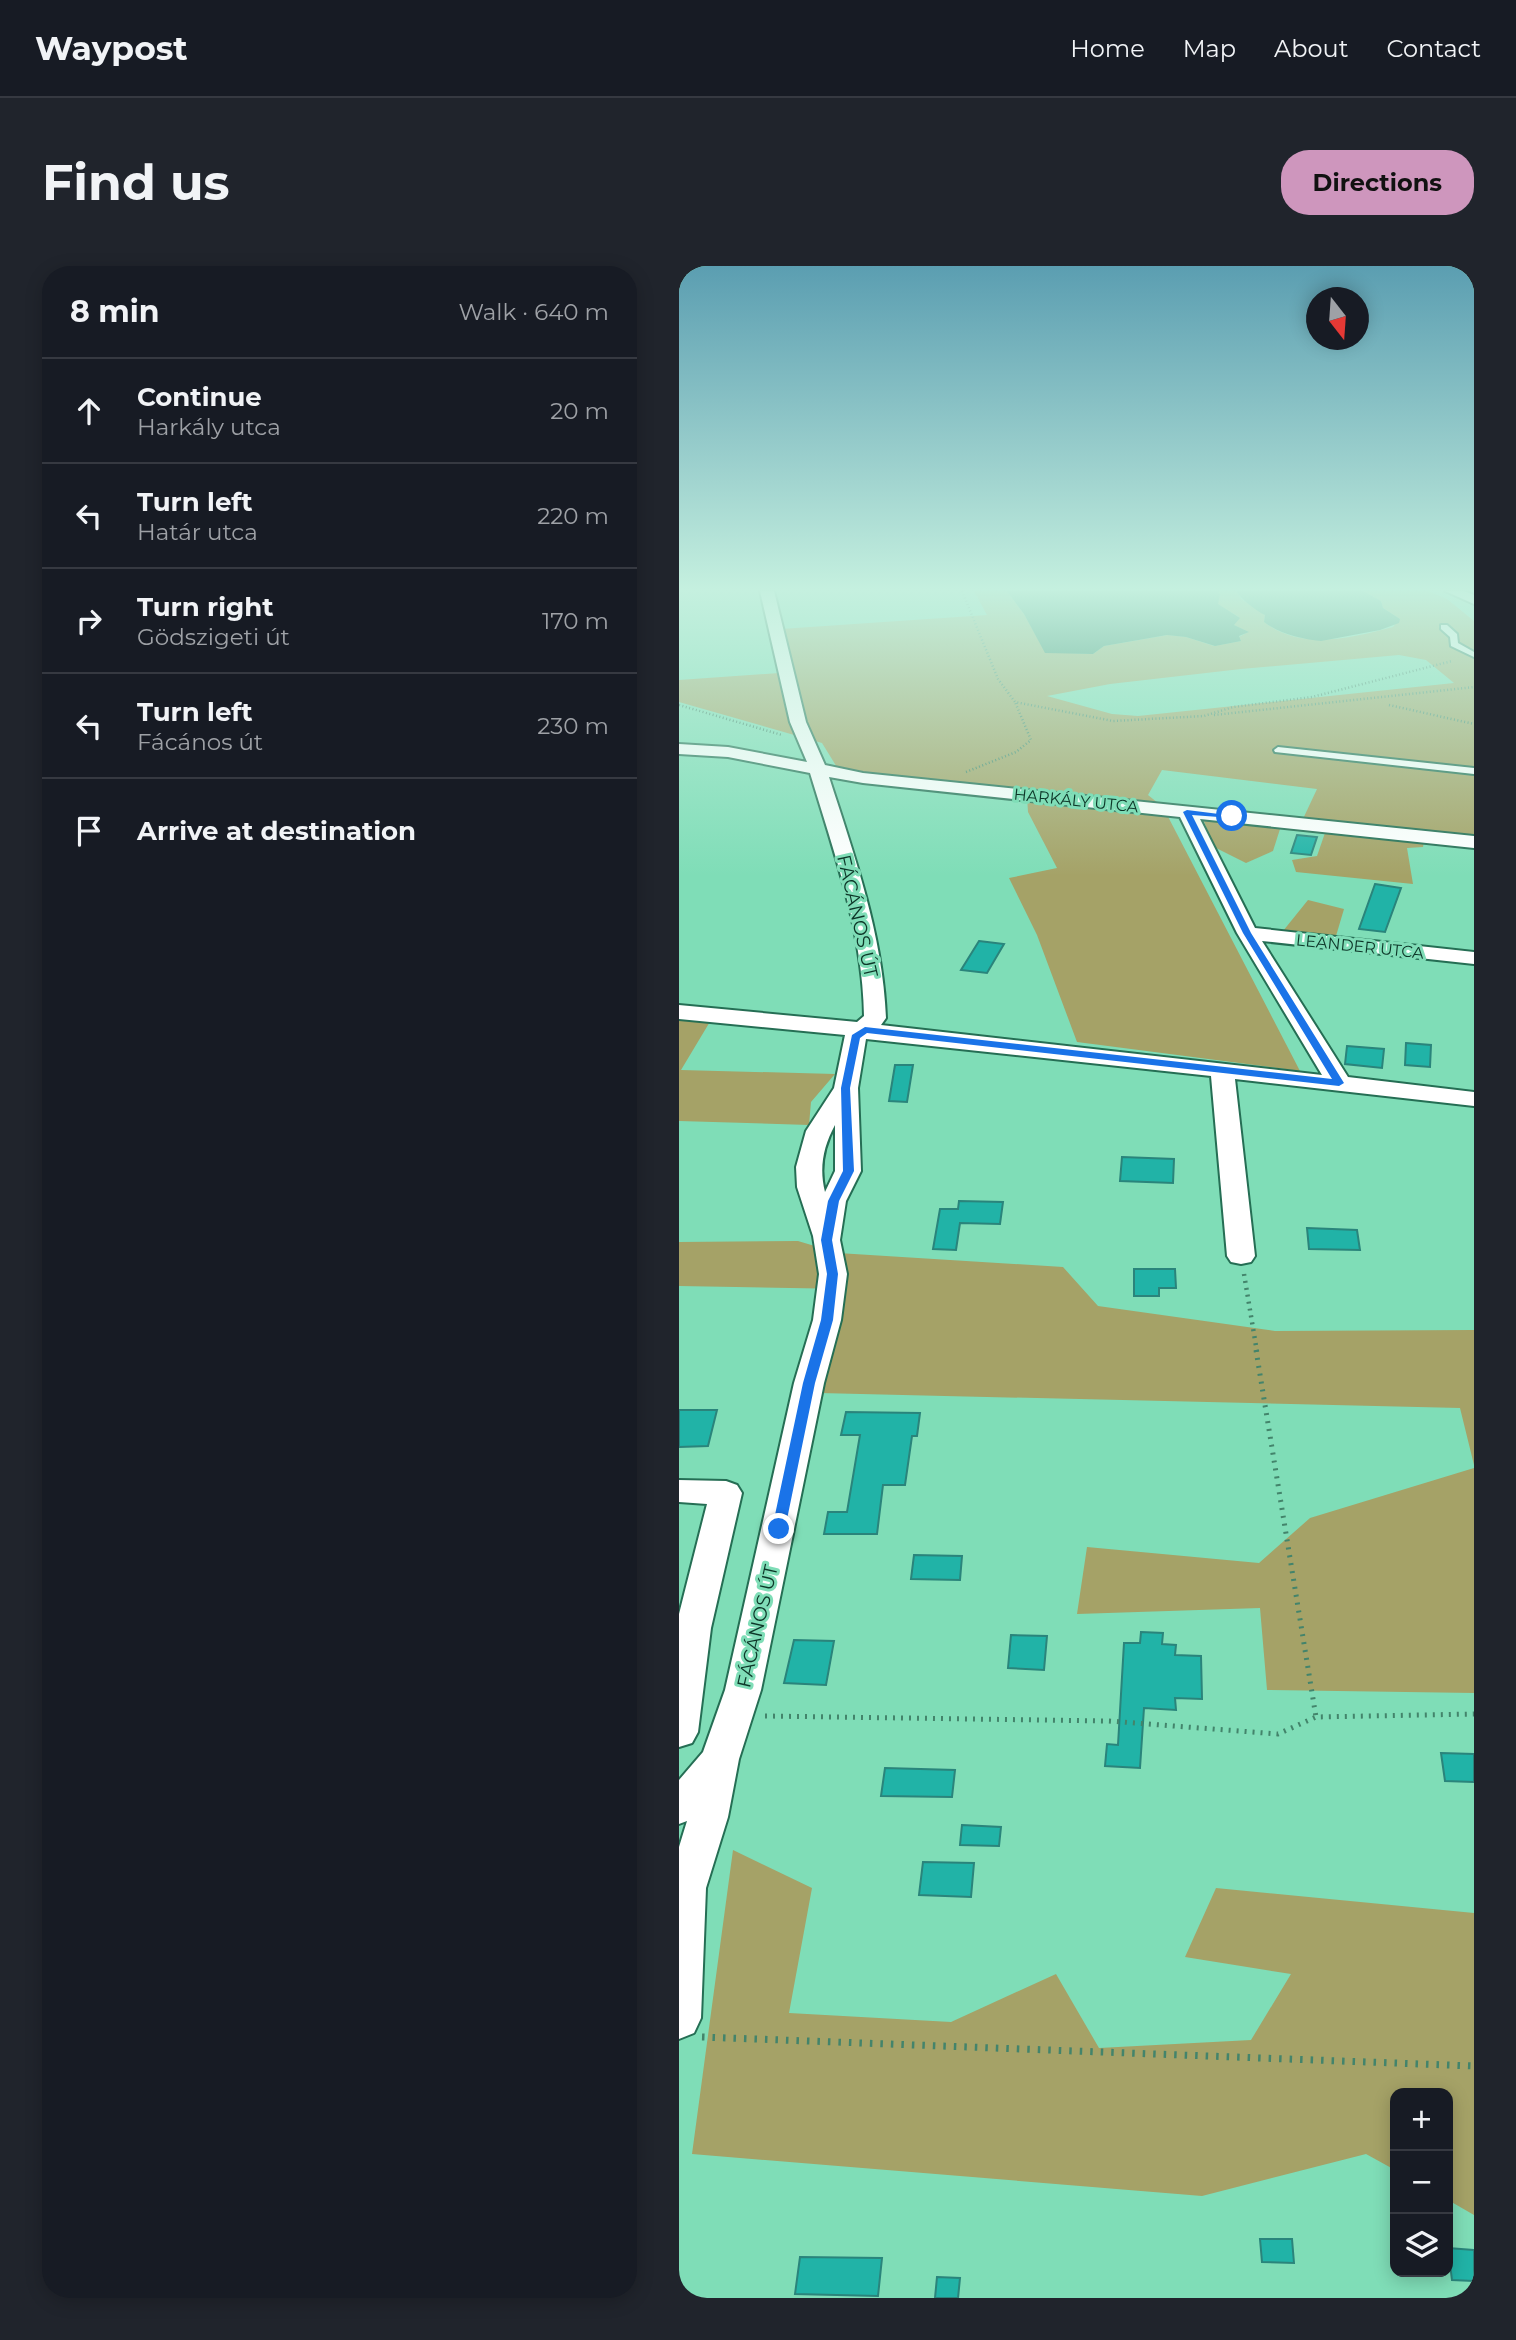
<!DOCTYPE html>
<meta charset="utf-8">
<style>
:root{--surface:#171b24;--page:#20242c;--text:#f1f3f6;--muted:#9ea1a6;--line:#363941;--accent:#ce96bd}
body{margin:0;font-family:Montserrat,sans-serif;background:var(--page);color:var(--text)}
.controls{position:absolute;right:21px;bottom:21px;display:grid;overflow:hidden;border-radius:14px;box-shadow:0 4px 18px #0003}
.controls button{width:63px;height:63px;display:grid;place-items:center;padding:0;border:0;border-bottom:2px solid var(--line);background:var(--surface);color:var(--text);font:35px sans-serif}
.compass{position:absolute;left:627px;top:21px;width:63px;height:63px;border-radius:50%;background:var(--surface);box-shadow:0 4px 18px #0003;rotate:163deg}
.stop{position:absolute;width:21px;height:21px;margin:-16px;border:5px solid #1a73e8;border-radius:50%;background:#fff}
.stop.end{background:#1a73e8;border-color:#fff;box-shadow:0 2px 7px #0008}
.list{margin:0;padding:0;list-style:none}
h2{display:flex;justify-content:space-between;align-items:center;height:91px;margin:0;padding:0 28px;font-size:30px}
h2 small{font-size:23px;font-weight:400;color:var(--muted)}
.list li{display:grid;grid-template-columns:46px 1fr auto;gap:21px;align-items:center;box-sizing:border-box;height:105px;padding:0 28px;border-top:2px solid var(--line)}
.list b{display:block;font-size:26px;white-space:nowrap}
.list p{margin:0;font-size:23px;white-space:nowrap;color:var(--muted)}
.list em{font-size:23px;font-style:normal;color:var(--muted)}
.icon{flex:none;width:38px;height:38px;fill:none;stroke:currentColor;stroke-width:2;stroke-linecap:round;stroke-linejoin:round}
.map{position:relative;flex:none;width:795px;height:2032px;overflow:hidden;border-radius:28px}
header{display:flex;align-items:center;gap:42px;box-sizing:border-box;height:98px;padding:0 35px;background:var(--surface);border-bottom:2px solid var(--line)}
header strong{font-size:33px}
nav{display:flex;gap:38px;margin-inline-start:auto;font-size:24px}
.intro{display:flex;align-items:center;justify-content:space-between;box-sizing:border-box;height:168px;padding:0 42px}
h1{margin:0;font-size:49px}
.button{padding:18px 32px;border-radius:28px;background:var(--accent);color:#111;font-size:24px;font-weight:700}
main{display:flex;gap:42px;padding:0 42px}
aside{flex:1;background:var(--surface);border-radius:28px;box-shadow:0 4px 18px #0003}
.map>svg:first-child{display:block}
.green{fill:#a5a267;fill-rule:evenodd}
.water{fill:#297c5f}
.building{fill:#21b3a7;stroke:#2a847b;stroke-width:2}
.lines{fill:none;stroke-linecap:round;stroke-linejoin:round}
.lane-casing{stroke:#256e54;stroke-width:4}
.street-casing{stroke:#256e54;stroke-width:4}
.path-far3{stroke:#43846b;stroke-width:2.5;stroke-dasharray:1 2.5;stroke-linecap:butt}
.path-far2{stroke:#43846b;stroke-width:4.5;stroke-dasharray:2 5;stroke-linecap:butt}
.path-far1{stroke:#43846b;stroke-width:5;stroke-dasharray:2 6;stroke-linecap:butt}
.path{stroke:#43846b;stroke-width:7;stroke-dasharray:2.5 8;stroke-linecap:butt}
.lane{fill:#fff;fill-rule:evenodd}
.street{fill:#fff;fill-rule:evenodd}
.route{fill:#1a73e8}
.labels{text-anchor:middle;stroke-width:6;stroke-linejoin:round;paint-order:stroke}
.far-street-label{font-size:16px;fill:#0d3628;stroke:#7fddb7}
.street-label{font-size:19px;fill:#0d3628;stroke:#7fddb7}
</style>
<header>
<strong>Waypost</strong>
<nav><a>Home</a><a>Map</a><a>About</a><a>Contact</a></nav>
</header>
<div class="intro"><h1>Find us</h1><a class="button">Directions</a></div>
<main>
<aside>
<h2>8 min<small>Walk · 640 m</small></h2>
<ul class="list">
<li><svg class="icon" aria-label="ahead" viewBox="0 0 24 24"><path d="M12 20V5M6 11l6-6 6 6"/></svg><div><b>Continue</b><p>Harkály utca</p></div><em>20 m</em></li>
<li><svg class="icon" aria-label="left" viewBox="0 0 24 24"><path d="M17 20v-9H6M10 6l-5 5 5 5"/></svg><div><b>Turn left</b><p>Határ utca</p></div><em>220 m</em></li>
<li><svg class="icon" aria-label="right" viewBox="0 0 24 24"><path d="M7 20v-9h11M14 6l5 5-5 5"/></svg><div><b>Turn right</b><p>Gödszigeti út</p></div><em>170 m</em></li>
<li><svg class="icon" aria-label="left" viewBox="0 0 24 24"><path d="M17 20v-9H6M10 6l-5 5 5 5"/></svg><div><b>Turn left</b><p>Fácános út</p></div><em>230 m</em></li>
<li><svg class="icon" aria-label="arrive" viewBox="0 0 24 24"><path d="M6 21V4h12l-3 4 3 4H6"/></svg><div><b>Arrive at destination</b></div></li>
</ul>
</aside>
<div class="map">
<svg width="795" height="2032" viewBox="0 0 795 2032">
<rect width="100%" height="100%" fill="#7fddb7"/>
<g class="green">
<path d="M295 325H328L345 348 366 386 414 388 425 380 489 369 507 371 535 380 562 375 560 371 569 366 555 359 560 351 538 338 541 328 539 325H558L562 333 586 349 585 356C623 385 672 372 714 361L721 353 704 342 702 335 684 325H749L768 333 795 355V572L623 555 638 523 483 504 469 529 484 541 621 805 398 776 358 669 330 612 378 602 349 546 348 531 164 511 143 477 0 436V414L114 406 102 363 308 349ZM720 389 747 394 775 417 459 450 433 448 368 430 431 418 562 403Z"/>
<polygon points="524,553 601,563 594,585 567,597 535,581"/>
<polygon points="647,564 745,575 744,581 728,582 734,618 617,606 613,594 638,590"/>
<polygon points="629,634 665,643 657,670 604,665"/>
<polygon points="0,750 32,754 2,804 156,808 132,836 130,859 0,855"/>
<polygon points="119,975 159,987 384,1001 419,1040 596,1065 795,1064 795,1199 781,1142 140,1127 168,1023 0,1020 0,976"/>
<polygon points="795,1202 795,1427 588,1424 581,1342 398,1348 408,1281 580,1297 631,1252"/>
<polygon points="54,1584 133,1622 110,1747 272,1756 377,1708 420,1782 572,1774 612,1708 506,1691 537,1622 795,1647 795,1949 769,1934 769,1827 716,1827 716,1904 687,1888 523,1930 13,1888"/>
</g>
<g class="water">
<polygon points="328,325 539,325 541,328 539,338 561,352 555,359 570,366 560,370 562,375 536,380 507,371 488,369 425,380 414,388 366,387 345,348"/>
<path d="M558 325H684L702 335 704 342 721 353 720 357 701 364 642 375C622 373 601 368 585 356L586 349C579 346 560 332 558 325Z"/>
</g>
<g class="building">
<polygon points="618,569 638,571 632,589 612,587"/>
<polygon points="696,618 722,622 706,666 680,663"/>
<polygon points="300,675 325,678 308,707 282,704"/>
<polygon points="727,777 752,779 751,801 726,799"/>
<polygon points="668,780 705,783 703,802 666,798"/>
<polygon points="216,799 234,799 228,836 210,835"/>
<polygon points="443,891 495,893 494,917 441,915"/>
<polygon points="280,935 324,936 321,958 281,957 277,984 254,983 261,943 279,943"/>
<polygon points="628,962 678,964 681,984 630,983"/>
<polygon points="455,1003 496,1003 497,1022 480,1022 480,1030 455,1030"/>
<polygon points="0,1144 38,1144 29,1180 0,1181"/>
<polygon points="167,1146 241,1147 238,1170 233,1170 226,1219 204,1219 198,1268 145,1268 149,1246 168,1246 181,1169 162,1169"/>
<polygon points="235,1289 283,1290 281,1314 232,1313"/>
<polygon points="462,1366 484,1367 483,1378 497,1379 496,1389 522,1390 523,1433 496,1432 497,1444 465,1442 461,1502 426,1500 428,1478 439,1479 445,1377 461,1377"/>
<polygon points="332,1369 368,1370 365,1404 329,1402"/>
<polygon points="115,1374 155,1375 147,1419 105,1417"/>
<polygon points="762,1487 795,1488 795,1516 766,1515"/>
<polygon points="206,1502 276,1504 273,1531 202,1530"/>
<polygon points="283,1559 322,1561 320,1580 281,1579"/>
<polygon points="244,1596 295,1597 292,1631 240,1629"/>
<polygon points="581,1973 613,1973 615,1997 583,1996"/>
<polygon points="769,1982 795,1984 795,2015 773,2014"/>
<polygon points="121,1991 203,1992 199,2030 116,2028"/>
<polygon points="258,2011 281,2012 279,2032 256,2032"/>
</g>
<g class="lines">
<g class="lane-casing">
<g id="lane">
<polygon points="762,359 768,359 778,368 779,377 795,386 795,391 772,380 771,371 762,363"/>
<polygon points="599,481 795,502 795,508 596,486 595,484"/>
</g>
</g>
<g class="street-casing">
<g id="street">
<path d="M81 325H95L127 456 146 499 184 507 795 570V582L521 553 576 662 795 686V698L583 675 669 811 795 826V840L556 813 576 990 572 996 562 998 552 996 548 990 532 810 187 773 179 822 182 905 167 935 161 974 168 1008 162 1054 145 1117 82 1424 60 1493 49 1551 27 1622 22 1752 15 1767 0 1773V1581L8 1555 0 1558V1514L24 1486 46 1424 115 1117 134 1054 140 1008 134 970 118 921 117 901 127 865 155 822 166 769 0 753V739L178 756 185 750C184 667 155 586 131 507L49 491 0 488V478L49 481 128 496 111 456ZM150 511 184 517 501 551 558 667 643 809 202 759 207 752C204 669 175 589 150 511ZM156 859V905L146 926C140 902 144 881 156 859Z"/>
<polygon points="766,325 785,325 795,329 795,338"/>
<polygon points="0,1214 47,1215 58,1219 63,1227 32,1362 19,1466 13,1477 0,1481 0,1348 28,1238 0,1236"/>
</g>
</g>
<g class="path-far3">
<polyline points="283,325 319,413 336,436 434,455 525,450 554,441 633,431 773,395"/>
<polyline points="0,439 103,469"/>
<polyline points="710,439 795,458"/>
<polyline points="535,449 795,421"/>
<polyline points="287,506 337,486 352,474 336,436"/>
</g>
<polyline class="path-far2" points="565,1008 578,1086"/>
<g class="path-far1">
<polyline points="577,1084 637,1451"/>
<polyline points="86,1450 430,1455 599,1468 637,1451 795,1448"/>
</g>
<polyline class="path" points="23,1771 795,1800"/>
<use href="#lane" class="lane"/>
<use href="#street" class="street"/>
</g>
<linearGradient id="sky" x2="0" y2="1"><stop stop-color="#5b9eb1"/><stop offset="0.53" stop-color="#c5f0df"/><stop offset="1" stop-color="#c5f0df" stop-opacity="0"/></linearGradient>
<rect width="795" height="610" fill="url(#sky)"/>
<polygon class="route" points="508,544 556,550 553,552 513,549 572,667 665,817 660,820 188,767 181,772 171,822 175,905 160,935 153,974 159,1008 154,1054 136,1117 106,1263 100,1268 95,1267 93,1263 124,1117 142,1054 148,1008 142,974 149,935 164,905 162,822 173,769 186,761 653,813 564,667 504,546"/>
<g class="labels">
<g class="far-street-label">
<text transform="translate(397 534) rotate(6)" y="6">HARKÁLY UTCA</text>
<text transform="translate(681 680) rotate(6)" y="6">LEANDER UTCA</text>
</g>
<g class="street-label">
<text transform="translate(179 650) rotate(77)" y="7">FÁCÁNOS ÚT</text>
<text transform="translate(78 1360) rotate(-77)" y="7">FÁCÁNOS ÚT</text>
</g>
</g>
</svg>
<div class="controls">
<button>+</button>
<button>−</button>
<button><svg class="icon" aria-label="layers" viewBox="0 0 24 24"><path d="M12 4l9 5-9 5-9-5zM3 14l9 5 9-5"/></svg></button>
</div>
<svg class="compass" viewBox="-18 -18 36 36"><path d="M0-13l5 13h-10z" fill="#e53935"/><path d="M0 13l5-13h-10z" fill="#9ea1a6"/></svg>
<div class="stop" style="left:553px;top:550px"></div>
<div class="stop end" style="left:100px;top:1263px"></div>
</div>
</main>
